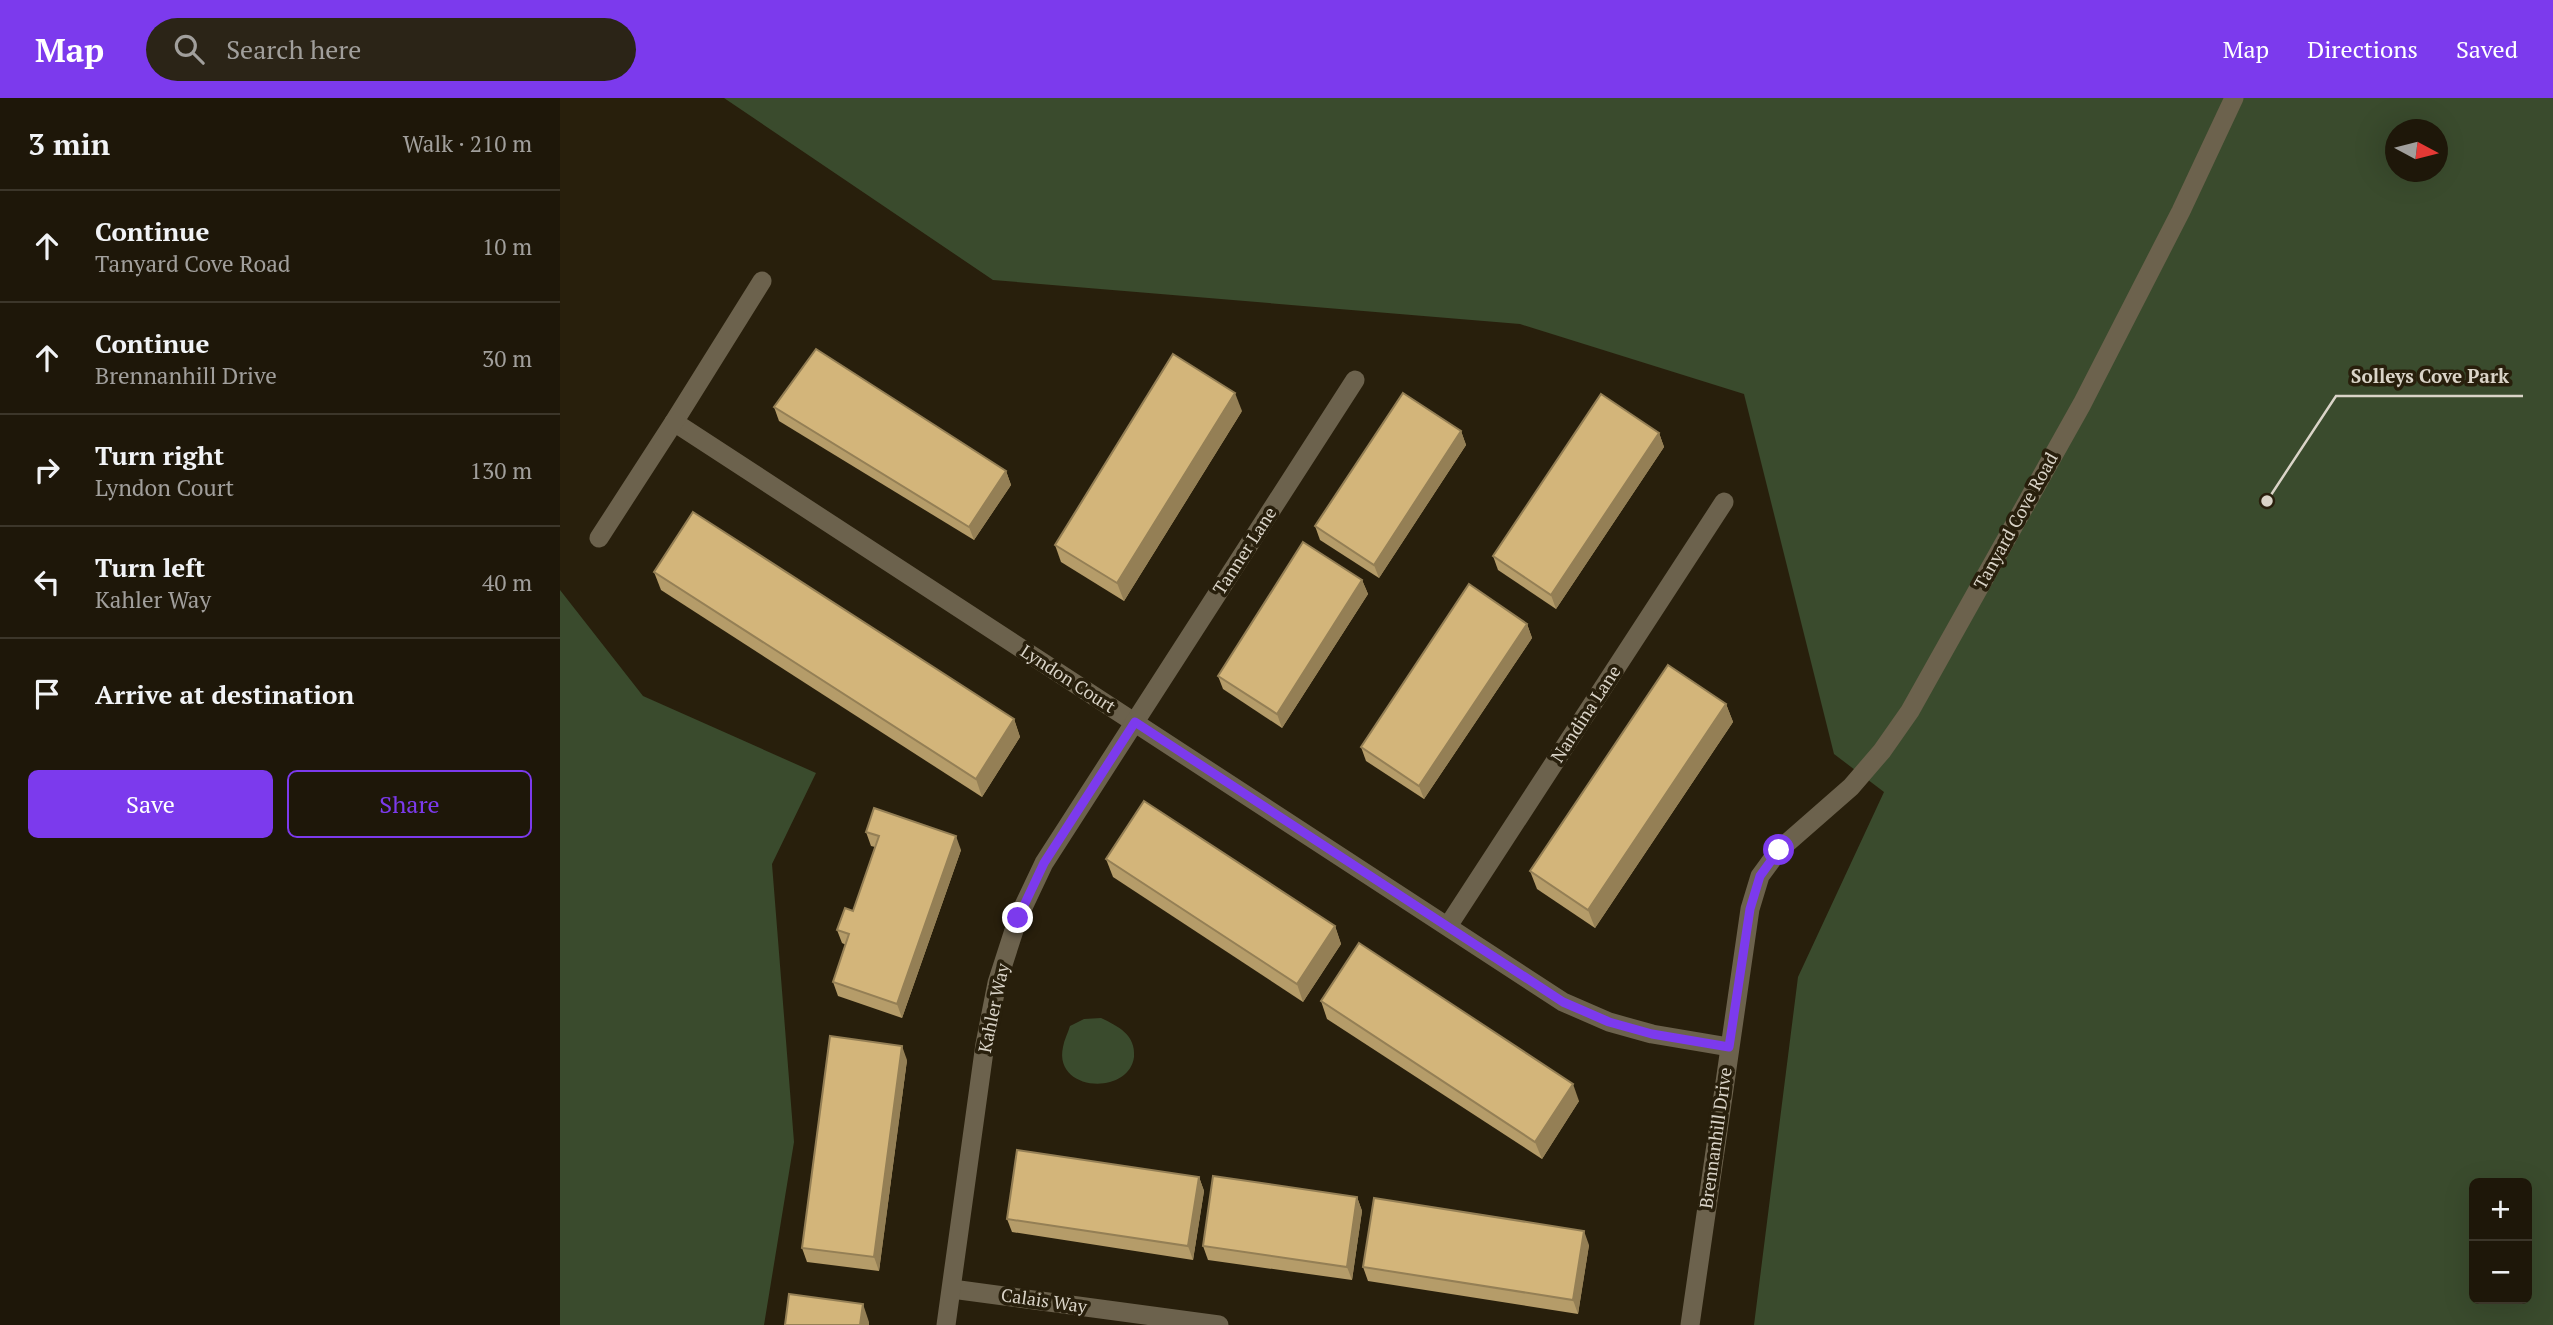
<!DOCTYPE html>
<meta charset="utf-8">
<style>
:root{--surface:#1e1709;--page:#2b2417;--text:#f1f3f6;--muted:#a19f9c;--line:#3c362a;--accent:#7c3aed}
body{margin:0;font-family:"PT Serif",serif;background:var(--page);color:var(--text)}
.controls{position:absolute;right:21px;bottom:21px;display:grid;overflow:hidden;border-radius:10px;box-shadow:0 7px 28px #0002}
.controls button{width:63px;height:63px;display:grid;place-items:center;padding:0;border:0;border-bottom:2px solid var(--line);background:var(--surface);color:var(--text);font:35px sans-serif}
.compass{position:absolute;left:1825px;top:21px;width:63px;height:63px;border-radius:50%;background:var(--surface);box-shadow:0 7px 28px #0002;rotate:97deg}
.stop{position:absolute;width:21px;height:21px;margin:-16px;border:5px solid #7c3aed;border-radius:50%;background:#fff}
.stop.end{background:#7c3aed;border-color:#fff;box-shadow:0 2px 7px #0008}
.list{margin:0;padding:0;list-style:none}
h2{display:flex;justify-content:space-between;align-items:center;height:91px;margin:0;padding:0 28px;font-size:30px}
h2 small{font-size:23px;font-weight:400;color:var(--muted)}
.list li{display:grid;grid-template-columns:46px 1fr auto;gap:21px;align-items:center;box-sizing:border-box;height:112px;padding:0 28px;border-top:2px solid var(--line)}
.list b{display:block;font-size:26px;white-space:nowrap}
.list p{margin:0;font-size:23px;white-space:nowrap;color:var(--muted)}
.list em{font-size:23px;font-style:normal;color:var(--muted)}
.actions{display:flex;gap:14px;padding:21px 28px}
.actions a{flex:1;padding:16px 0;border:2px solid var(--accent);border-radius:10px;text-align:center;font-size:24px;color:var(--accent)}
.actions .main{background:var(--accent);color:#fff}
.icon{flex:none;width:38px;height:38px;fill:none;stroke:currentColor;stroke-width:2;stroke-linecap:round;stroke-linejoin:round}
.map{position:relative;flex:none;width:1993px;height:1227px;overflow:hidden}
header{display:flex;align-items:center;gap:42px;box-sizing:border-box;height:98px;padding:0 35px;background:var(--accent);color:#fff}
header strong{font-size:33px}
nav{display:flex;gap:38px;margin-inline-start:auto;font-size:24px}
.search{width:490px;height:63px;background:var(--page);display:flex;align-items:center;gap:18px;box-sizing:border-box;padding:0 24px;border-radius:38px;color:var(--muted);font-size:26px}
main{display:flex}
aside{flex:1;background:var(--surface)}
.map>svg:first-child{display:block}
.green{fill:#3a4b2d;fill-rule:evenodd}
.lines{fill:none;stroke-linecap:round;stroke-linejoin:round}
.minor{stroke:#6c624d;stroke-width:19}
.wall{fill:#b59c69}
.shaded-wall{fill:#947f55}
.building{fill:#d3b57a;stroke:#947f55;stroke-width:2}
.route{stroke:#7c3aed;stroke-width:9}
.labels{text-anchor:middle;stroke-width:7;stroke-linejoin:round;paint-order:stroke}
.street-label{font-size:18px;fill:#dad4c8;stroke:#281f0c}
.leader{fill:none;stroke:#dad4c8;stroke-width:2.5}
.callout-dot{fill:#dad4c8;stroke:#281f0c;stroke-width:2.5}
.callout-label{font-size:19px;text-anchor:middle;font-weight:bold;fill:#dad4c8;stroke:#281f0c;stroke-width:7;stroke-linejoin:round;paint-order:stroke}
</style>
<header>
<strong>Map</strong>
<div class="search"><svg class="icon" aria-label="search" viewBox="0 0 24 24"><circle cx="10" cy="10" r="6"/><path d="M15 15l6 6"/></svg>Search here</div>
<nav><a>Map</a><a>Directions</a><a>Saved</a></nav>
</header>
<main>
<aside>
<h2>3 min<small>Walk · 210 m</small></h2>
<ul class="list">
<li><svg class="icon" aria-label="ahead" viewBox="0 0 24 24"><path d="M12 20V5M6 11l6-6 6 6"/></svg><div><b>Continue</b><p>Tanyard Cove Road</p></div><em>10 m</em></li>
<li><svg class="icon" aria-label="ahead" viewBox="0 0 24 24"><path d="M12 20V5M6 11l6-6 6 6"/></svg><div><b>Continue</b><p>Brennanhill Drive</p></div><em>30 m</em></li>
<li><svg class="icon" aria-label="right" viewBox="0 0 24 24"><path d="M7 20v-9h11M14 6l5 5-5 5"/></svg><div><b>Turn right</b><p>Lyndon Court</p></div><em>130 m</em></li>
<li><svg class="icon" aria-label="left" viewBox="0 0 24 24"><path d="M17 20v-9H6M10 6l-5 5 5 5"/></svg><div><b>Turn left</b><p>Kahler Way</p></div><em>40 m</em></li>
<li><svg class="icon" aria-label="arrive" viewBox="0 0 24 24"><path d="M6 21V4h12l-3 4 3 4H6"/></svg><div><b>Arrive at destination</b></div></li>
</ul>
<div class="actions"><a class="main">Save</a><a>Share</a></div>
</aside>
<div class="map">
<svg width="1993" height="1227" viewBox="0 0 1993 1227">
<rect width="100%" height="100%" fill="#281f0c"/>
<g class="green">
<path d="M164 0H1993V1227H1194L1238 879 1324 694 1274 656 1184 296 960 226 433 182ZM1836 32H1878V74H1836ZM1914 1085H1967V1201H1914Z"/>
<polygon points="0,492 83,598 256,675 212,766 234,1044 204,1227 0,1227"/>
<path d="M541 920C558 928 576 937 574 959 569 998 493 994 503 949 504 942 508 935 510 928L524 921Z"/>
</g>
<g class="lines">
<g class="minor">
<polyline points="114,324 1003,904 1049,924 1092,936 1169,949"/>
<polyline points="39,440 114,324 202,183"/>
<polyline points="888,828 1164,404"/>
<polyline points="392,1191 659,1227"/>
<polyline points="386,1227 425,946 437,885 458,820 484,765 795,282"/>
<polyline points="1130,1227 1190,811 1200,778 1219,752 1291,689 1322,653 1350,613 1522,306 1621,113 1674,0"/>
</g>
</g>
<g class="wall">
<polygon points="214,309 446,373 451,387 414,442 219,323"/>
<polygon points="682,313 564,503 501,464 495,447"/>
<polygon points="901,333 906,347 819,480 760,442 755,428"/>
<polygon points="1099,335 1104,349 996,511 938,472 933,458"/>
<polygon points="94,474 454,621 460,639 422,699 101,492"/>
<polygon points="802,482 808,496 722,630 663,591 658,578"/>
<polygon points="967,526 972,540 864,701 806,663 801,649"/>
<polygon points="1166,606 1173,624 1035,830 977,791 970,773"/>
<polygon points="306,734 401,752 342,920 278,898 273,884 286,847 282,845 277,832 293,813 315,749 311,748"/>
<polygon points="546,761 775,828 781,846 743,904 553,779"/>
<polygon points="761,903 1019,1003 982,1061 767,921"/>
<polygon points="347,962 319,1173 247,1164 242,1150"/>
<polygon points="639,1079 644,1093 633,1162 452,1134 447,1121"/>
<polygon points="797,1099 802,1113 792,1182 648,1162 643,1148"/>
<polygon points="1029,1147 1018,1216 808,1183 803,1169"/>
</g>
<g class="shaded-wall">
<polygon points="675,295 682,313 564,503 557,485"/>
<polygon points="901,333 906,347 819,480 814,467"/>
<polygon points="1099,335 1104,349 996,511 991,497"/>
<polygon points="446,373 451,387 414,442 409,429"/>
<polygon points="802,482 808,496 722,630 717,616"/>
<polygon points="967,526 972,540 864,701 859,688"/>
<polygon points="1166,606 1173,624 1035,830 1028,812"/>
<polygon points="454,621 460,639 422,699 416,681"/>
<polygon points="396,738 401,752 342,920 337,906"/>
<polygon points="775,828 781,846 743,904 737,886"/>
<polygon points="342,948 347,962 319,1173 314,1159"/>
<polygon points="1013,986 1019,1003 982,1061 975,1044"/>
<polygon points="639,1079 644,1093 633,1162 628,1148"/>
<polygon points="797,1099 802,1113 792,1182 787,1169"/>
<polygon points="1024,1133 1029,1147 1018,1216 1013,1202"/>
<polygon points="303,1206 309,1224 309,1227 300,1227"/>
</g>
<g class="building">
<polygon points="256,251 446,373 409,429 214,309"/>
<polygon points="613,256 675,295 557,485 495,447"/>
<polygon points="843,295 901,333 814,467 755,428"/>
<polygon points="1041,296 1099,335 991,497 933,458"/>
<polygon points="133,414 454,621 416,681 94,474"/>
<polygon points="743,444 802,482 717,616 658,578"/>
<polygon points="909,486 967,526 859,688 801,649"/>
<polygon points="1108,567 1166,606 1028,812 970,773"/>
<polygon points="584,703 775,828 737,886 546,761"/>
<polygon points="314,710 396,738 337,906 273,884 289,836 277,832 285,810 293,813 319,738 306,734"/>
<polygon points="799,845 1013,986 975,1044 761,903"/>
<polygon points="270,938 342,948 314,1159 242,1150"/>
<polygon points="457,1052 639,1079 628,1148 447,1121"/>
<polygon points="653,1078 797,1099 787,1169 643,1148"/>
<polygon points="814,1100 1024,1133 1013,1202 803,1169"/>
<polygon points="229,1196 303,1206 300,1227 225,1227"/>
</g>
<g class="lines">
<polyline class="route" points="458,820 484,765 575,624 1003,904 1049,924 1092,936 1169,949 1190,811 1200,778 1219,752"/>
</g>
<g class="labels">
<g class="street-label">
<text transform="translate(1456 423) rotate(-61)" y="6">Tanyard Cove Road</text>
<text transform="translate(685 453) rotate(-57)" y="6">Tanner Lane</text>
<text transform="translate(508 581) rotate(33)" y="6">Lyndon Court</text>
<text transform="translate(1026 616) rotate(-57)" y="6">Nandina Lane</text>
<text transform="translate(434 910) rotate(-78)" y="6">Kahler Way</text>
<text transform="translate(1156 1040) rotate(-82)" y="6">Brennanhill Drive</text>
<text transform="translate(484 1203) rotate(8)" y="6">Calais Way</text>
</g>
</g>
<path class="leader" d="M1707 403L1776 298H1963"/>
<circle class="callout-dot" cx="1707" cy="403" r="7"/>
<g class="callout-label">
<text x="1870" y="285">Solleys Cove Park</text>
</g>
</svg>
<div class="controls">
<button>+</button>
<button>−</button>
</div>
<svg class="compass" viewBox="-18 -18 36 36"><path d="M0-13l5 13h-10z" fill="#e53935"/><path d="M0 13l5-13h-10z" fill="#a19f9c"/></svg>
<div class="stop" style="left:1219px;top:752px"></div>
<div class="stop end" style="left:458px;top:820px"></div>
</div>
</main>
